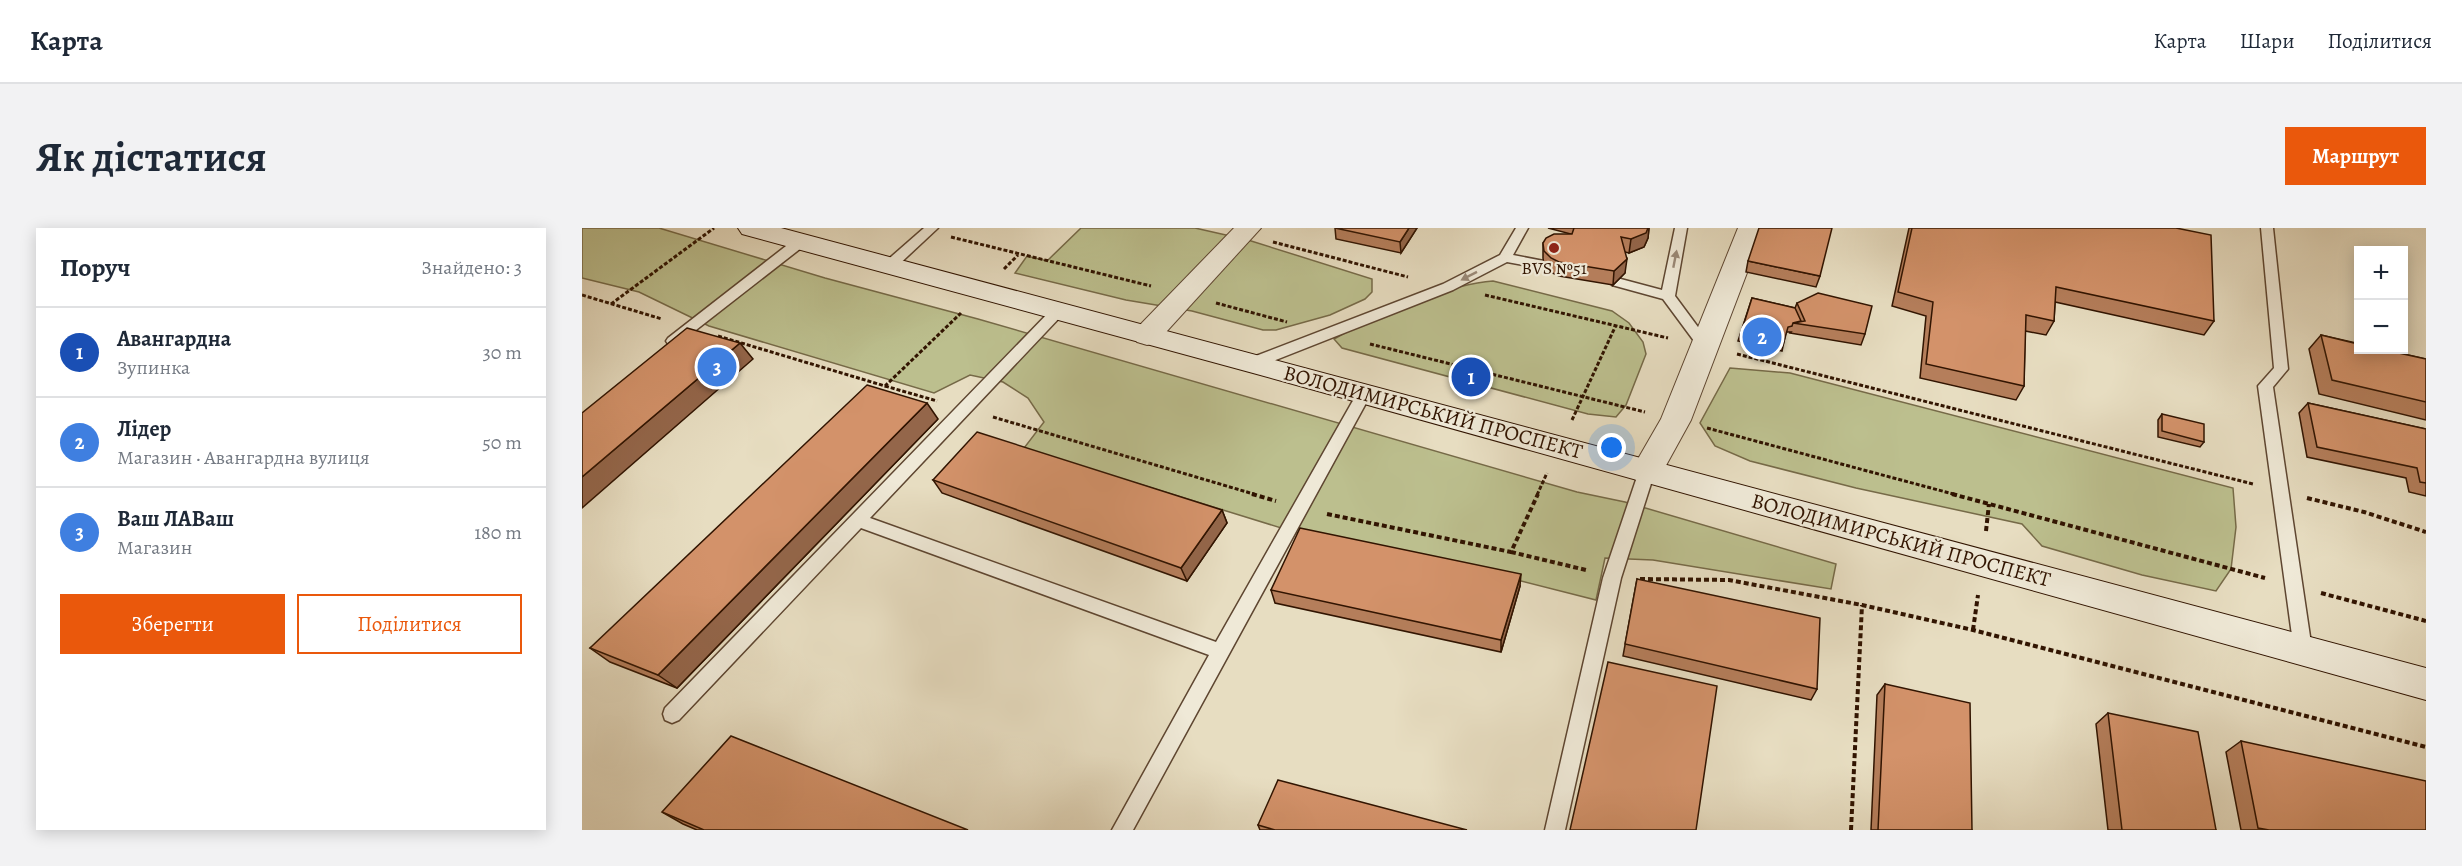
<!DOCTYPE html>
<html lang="uk">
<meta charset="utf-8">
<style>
:root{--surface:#fff;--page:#f2f2f3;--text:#1f2937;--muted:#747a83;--line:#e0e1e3;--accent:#ea580c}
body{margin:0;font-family:Alegreya,serif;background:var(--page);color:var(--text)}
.controls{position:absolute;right:18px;top:18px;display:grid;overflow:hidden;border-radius:0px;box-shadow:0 3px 15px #0003}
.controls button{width:54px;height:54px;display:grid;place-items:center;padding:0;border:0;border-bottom:2px solid var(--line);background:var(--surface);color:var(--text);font:30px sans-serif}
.you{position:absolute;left:1030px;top:220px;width:21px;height:21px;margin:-15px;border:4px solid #fff;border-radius:50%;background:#1a73e8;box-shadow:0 0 0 9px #1a73e833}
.badge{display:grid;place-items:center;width:39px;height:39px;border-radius:50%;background:var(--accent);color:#fff;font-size:20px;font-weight:700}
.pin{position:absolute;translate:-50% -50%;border:3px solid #fff;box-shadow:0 2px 6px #0006}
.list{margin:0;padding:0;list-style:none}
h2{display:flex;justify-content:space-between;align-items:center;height:78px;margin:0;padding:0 24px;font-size:26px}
h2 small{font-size:20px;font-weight:400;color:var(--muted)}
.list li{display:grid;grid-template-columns:39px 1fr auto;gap:18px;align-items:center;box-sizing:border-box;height:90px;padding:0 24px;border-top:2px solid var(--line)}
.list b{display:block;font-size:22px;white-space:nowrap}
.list p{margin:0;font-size:20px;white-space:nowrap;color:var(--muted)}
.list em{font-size:20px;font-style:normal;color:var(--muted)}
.actions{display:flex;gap:12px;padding:18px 24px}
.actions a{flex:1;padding:14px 0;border:2px solid var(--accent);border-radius:0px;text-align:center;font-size:21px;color:var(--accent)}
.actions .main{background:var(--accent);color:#fff}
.map{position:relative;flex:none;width:1844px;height:602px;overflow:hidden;border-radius:0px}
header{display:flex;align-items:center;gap:36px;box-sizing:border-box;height:84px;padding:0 30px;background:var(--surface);border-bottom:2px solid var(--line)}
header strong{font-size:28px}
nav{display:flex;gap:33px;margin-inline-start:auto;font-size:21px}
.intro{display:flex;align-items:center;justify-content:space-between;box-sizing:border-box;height:144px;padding:0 36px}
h1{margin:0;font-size:42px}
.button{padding:15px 27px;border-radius:0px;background:var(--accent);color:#fff;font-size:21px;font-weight:700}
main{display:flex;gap:36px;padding:0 36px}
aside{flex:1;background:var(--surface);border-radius:0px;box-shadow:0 3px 15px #0003}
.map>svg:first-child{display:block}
.green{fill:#bcbf8e;stroke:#766a48;stroke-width:1.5}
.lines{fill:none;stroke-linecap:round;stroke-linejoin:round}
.lane-casing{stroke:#5e4631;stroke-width:3}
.street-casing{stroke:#5e4631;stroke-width:2}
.secondary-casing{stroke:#311401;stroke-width:2}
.path-far1{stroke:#311401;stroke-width:3;stroke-dasharray:4 2;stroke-linecap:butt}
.path{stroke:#311401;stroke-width:4;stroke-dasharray:5 3;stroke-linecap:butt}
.lane{fill:#efe9d7;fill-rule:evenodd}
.street{fill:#efe9d7;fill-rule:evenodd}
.secondary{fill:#efe9d7;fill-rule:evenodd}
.wall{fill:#b57e5b;stroke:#311401;stroke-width:1.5}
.shaded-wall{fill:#94664a;stroke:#311401;stroke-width:1.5}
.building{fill:#d3926a;stroke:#311401;stroke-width:1.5}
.oneway{fill:#9a8977}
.poi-dot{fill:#8f2418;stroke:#efe9d7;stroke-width:2}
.labels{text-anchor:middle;stroke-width:4.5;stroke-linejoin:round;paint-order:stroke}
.far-poi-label{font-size:18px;fill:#311401;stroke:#efe9d7}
.street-label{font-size:21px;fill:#311401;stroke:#efe9d7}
</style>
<header>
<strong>Карта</strong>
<nav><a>Карта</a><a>Шари</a><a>Поділитися</a></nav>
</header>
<div class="intro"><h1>Як дістатися</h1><a class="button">Маршрут</a></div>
<main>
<aside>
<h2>Поруч<small>Знайдено: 3</small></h2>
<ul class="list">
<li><span class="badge" style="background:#1a4fb4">1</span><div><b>Авангардна</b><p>Зупинка</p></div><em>30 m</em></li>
<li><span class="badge" style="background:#3f7fe0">2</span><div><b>Лідер</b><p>Магазин · Авангардна вулиця</p></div><em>50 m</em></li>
<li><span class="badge" style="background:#3f7fe0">3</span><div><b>Ваш ЛАВаш</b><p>Магазин</p></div><em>180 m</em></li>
</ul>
<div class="actions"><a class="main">Зберегти</a><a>Поділитися</a></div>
</aside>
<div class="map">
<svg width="1844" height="602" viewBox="0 0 1844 602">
<rect width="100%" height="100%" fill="#e7ddc1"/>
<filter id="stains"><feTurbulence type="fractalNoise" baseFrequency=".00333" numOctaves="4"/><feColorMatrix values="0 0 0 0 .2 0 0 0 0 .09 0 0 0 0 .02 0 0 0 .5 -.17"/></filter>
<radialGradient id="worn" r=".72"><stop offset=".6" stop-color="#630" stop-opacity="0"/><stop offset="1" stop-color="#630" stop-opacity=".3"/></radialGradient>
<g class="green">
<polygon points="0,0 77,0 243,50 396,91 995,264 1043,274 1254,336 1249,361 1071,332 1023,330 1014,372 836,327 738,312 557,256 439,224 462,194 446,170 421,154 388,147 352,165 127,98 57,64 0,50"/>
<polygon points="499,0 613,0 666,12 790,51 790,64 783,71 748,87 694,102 681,102 610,83 544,72 433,45 445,28 465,33"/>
<path d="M911 53 1030 83 1047 95 1061 114 1064 126 1044 177 1034 189 1006 186 760 120 752 111C788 90 870 55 911 53Z"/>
<polygon points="1148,140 1208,145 1651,260 1654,299 1649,341 1634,363 1560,347 1460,318 1440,296 1274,260 1168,233 1133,218 1118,195"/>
</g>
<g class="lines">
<g class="lane-casing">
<g id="lane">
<polygon points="342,0 356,0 312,41 302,41 300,38 302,35"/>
<polygon points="934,0 946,0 931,27 967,34 969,37 967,40 962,41 925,34 871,62 676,139 666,139 664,135 666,131 861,56 918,27"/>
<polygon points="1093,0 1105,0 1093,68 1130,118 1123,123 1118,121 1081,71 1030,57 1028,54 1035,50 1080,62"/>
<polygon points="1679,0 1691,0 1706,141 1691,159 1730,422 1727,428 1721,430 1715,428 1712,422 1676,158 1692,140"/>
<polygon points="218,10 223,11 224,14 223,17 96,116 86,116 84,113 86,110 213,11"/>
<polygon points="476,78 483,83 481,86 288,290 634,414 777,162 782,161 789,166 551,602 530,602 627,427 279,300 97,492 90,495 83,492 81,486 83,480 471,80"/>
<polygon points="1065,237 1071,239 1073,243 1039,350 983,602 963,602 1021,350 1057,243 1059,239"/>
</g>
</g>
<g class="street-casing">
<g id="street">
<polygon points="652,0 679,0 575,114 565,117 555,114 551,107 555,100"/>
<polygon points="1156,0 1182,0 1109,192 1076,252 1065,255 1054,252 1049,243 1079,191"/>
</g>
</g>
<g class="secondary-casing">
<polygon id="secondary" points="156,0 199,0 1844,440 1844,472 671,145 160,6"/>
</g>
<g class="path-far1">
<polyline points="369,9 569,58"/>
<polyline points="691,14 826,49"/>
<polyline points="422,41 436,27"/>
<polyline points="0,67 80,91"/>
<polyline points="903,67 1086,110"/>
<polyline points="634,75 705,94"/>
<polyline points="29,76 132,0"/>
<polyline points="136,108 303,158 379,85"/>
<polyline points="788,116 1063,184"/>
<polyline points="1155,126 1671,256"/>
<polyline points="303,158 355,173"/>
<polyline points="411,189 675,267"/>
<polyline points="990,192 1034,97"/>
<polyline points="1125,200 1375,267"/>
<polyline points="955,267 965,245"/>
</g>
<g class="path">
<polyline points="670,266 694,273"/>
<polyline points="1370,266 1683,350"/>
<polyline points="1725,270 1782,284 1844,304"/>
<polyline points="745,286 929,324 956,266"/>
<polyline points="1404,303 1407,276"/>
<polyline points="929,324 1004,342"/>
<polyline points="1058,351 1147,352 1280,377 1391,402 1844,519"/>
<polyline points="1739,365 1844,393"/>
<polyline points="1391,402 1396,367"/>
<polyline points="1269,602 1280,377"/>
</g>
<use href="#lane" class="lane"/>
<use href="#street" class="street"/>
<use href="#secondary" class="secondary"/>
</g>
<g class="wall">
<polygon points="753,0 835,0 819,25 754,11"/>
<polygon points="966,0 1067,0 1066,10 1062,19 1047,25 1043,24 1043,45 1031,57 977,48 968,44 962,37 961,30 961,15 989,6"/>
<polygon points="1327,0 1594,0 1632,93 1622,107 1473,74 1472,93 1464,107 1443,103 1442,158 1434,172 1338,150 1344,88 1310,78"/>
<polygon points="1166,33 1238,48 1234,59 1164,44"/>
<polygon points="1170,70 1213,80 1215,75 1283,106 1279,117 1208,105 1209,104 1204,104 1200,123 1156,113"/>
<polygon points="1739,107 1844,131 1844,192 1737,166 1727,121"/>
<polygon points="1726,175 1844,201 1844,268 1827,264 1824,250 1725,229 1717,185"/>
<polygon points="1580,186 1622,214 1618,219 1576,209 1576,192"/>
<polygon points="356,191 95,460 28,434 8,420"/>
<polygon points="351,252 640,282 645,295 605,353 360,265"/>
<polygon points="1055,351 1235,461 1229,472 1041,428"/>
<polygon points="938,358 919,424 693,375 689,362"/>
<polygon points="1303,456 1390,602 1289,602 1295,467"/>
<polygon points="1526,485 1634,602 1526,602 1514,496"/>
<polygon points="1659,513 1844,602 1659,602 1644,524"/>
<polygon points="80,584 386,602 115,602 101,596"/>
<polygon points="676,597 885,602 678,602"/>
</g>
<g class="shaded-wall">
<polygon points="827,0 835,0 819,25 818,14"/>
<polygon points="1066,0 1067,0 1066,10 1062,19 1047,25 1049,11"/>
<polygon points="1045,31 1043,45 1031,57 1032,43"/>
<polygon points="158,115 171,131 0,280 0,249"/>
<polygon points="345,175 356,191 95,460 76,447"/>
<polygon points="640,282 645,295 605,353 599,340"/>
<polygon points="939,346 938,358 919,424 919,412"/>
</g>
<g class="building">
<polygon points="753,0 827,0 818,14"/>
<polygon points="992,0 1066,0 1064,5 1049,11 1039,9 1045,31 1032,43 977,34 969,30 962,23 961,15 964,10 972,6 990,6"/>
<polygon points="1177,0 1250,0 1238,48 1166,33"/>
<polygon points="1330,0 1594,0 1629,7 1632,93 1474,59 1472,93 1444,87 1442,158 1344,136 1351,74 1316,64"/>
<polygon points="1236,65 1290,78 1283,106 1211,95 1223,93 1215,75"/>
<polygon points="1170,70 1213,80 1219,93 1211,95 1210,98 1206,99 1201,117 1158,108"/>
<polygon points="105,100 158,115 0,249 0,185"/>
<polygon points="1739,107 1776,116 1776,122 1803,122 1844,131 1844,174 1750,152"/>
<polygon points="285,157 345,175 76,447 8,420"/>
<polygon points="1726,175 1844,201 1844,255 1838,254 1835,240 1735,219"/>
<polygon points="1580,186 1622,196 1622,214 1580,203"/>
<polygon points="395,204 640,282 599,340 351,252"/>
<polygon points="718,300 939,346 919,412 689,362"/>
<polygon points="1055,351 1238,390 1235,461 1043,416"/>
<polygon points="1026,434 1135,458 1114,602 988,602"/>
<polygon points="1303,456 1388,475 1390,602 1296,602"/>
<polygon points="1526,485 1616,504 1634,602 1540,602"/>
<polygon points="149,508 386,602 122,602 80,584"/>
<polygon points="1659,513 1844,553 1844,602 1687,602 1676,600"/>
<polygon points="696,552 885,602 693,602 676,597"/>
</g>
<defs><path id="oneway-solid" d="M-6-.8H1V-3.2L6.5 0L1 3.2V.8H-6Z" transform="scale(1.5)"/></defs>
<g class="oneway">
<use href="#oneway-solid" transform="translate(1093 31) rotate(-79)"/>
<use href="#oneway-solid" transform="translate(887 48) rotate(153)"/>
</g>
<circle class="poi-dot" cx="972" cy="20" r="6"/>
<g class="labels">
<g class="far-poi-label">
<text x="972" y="46">BVS №51</text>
</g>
<g class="street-label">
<text transform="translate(851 184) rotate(15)" y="7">ВОЛОДИМИРСЬКИЙ ПРОСПЕКТ</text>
<text transform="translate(1319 312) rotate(15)" y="7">ВОЛОДИМИРСЬКИЙ ПРОСПЕКТ</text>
</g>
</g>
<rect width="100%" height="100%" filter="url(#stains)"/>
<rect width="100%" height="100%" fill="url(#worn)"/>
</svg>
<div class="controls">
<button>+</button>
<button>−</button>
</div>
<div class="you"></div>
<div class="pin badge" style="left:889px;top:149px;background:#1a4fb4">1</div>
<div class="pin badge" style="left:1180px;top:109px;background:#3f7fe0">2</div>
<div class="pin badge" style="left:135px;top:139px;background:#3f7fe0">3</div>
</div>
</main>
